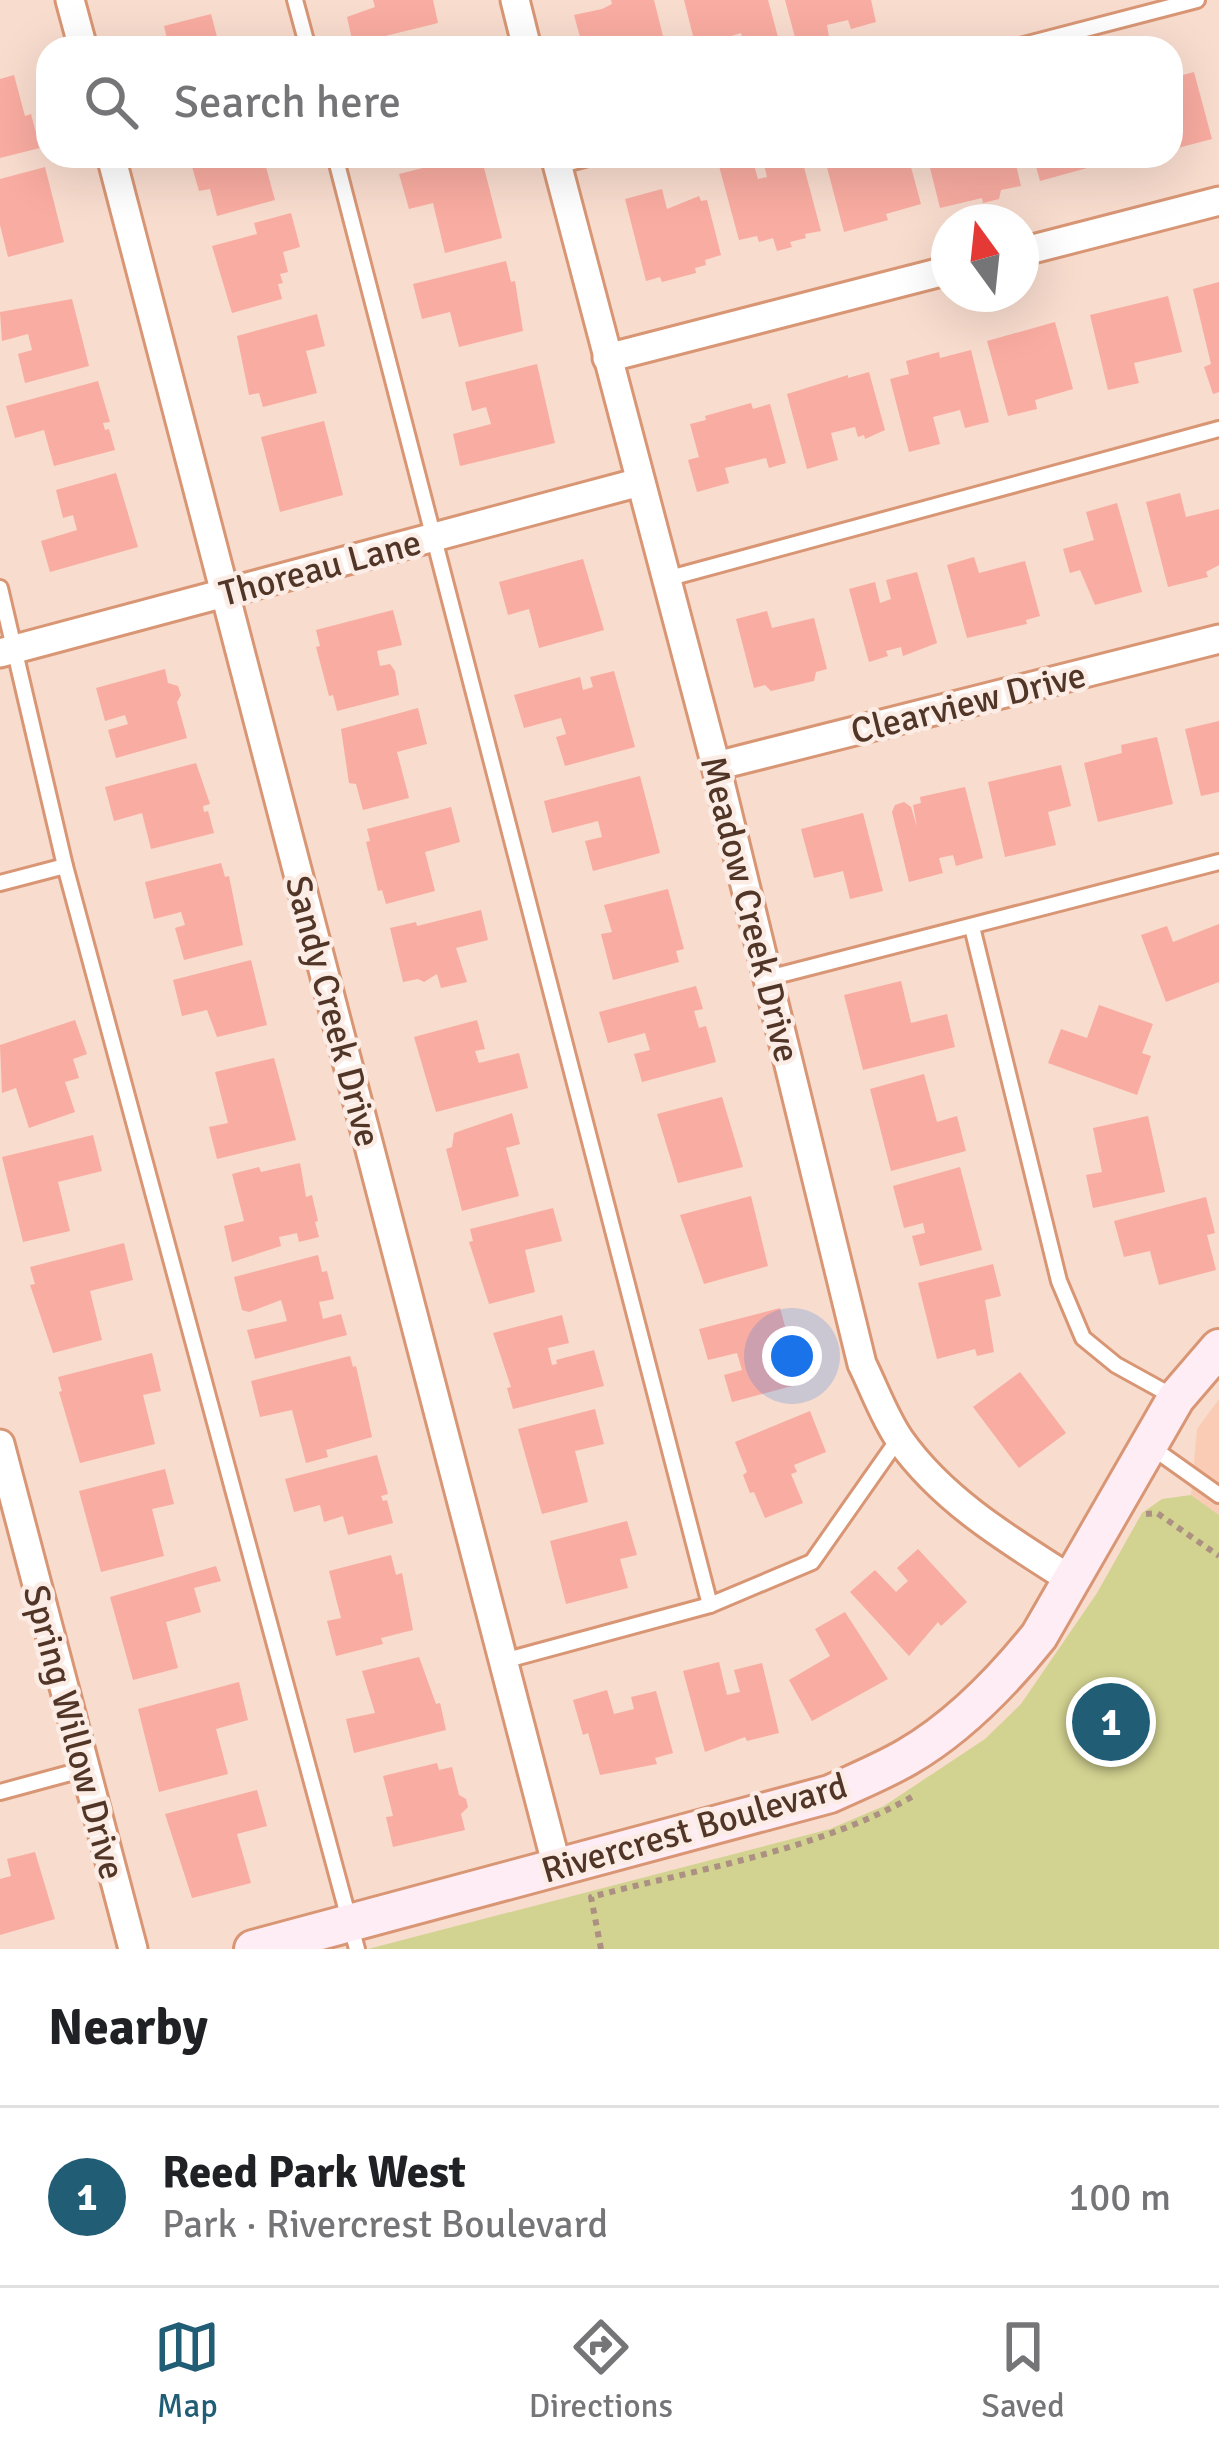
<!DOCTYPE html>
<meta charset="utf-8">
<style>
:root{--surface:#fff;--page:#f6f6f6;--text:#202124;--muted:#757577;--line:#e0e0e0;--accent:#225d76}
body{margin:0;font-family:Signika,sans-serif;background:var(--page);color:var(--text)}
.compass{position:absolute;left:931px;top:204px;width:108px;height:108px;border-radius:50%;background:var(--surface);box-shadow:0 12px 48px #0002;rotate:345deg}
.you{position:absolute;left:792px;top:1356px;width:42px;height:42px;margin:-30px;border:9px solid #fff;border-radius:50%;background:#1a73e8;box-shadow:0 0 0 18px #1a73e833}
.badge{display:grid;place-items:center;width:78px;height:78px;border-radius:50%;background:var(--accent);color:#fff;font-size:39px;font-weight:700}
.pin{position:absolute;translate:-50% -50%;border:6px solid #fff;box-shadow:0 3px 12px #0006}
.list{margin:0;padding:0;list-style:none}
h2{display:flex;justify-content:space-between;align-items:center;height:156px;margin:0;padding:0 48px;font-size:51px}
h2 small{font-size:39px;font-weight:400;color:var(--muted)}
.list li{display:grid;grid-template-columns:78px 1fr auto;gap:36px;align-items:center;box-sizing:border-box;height:180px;padding:0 48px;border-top:3px solid var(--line)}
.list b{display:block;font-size:45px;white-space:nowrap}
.list p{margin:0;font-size:39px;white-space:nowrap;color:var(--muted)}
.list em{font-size:39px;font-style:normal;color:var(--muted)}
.icon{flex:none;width:66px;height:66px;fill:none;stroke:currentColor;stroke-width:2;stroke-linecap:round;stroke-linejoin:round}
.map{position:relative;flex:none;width:1219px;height:1949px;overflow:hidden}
.search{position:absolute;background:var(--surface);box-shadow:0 12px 48px #0002;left:36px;right:36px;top:36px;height:132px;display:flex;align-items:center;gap:30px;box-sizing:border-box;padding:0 42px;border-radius:36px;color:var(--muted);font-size:45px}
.sheet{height:336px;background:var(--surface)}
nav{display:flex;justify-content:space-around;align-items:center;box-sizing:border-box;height:168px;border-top:3px solid var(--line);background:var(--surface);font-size:33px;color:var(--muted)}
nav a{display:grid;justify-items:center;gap:6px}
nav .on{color:var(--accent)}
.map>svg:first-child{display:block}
.built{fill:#faccb5}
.green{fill:#d2d291}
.building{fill:#f9aca1}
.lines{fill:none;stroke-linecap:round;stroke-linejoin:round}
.lane-casing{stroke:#d89675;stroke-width:20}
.street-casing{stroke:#d89675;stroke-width:33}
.secondary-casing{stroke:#d89675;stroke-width:42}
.path{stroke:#ac9082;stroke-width:6;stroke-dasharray:6 6;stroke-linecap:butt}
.lane{stroke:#fff;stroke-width:14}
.street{stroke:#fff;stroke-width:27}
.secondary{stroke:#feedf5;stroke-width:36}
.labels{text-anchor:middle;stroke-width:9;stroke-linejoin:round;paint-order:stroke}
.street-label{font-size:36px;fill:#513527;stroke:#fbece5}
</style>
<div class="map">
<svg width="1219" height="1949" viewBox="0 0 1219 1949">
<rect width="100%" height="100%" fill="#f8dcce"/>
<polygon class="built" points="1219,1399 1219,1515 1191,1495 1197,1429"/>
<polygon class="green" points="1191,1495 1219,1515 1219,1949 368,1949 830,1829 884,1806 985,1739 1021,1704 1097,1593 1142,1513 1162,1499"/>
<g class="building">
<polygon points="373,0 433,0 438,23 353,44 347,17 375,7"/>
<polygon points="611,0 654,0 666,48 583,48 574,15 602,9 612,4"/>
<polygon points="684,0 768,0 781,48 745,48 741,33 725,38 728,48 696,48"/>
<polygon points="785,0 871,0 876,22 851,29 848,20 827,25 829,37 797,45"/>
<polygon points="211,14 220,48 169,48 164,26"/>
<polygon points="1172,51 1179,76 1194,72 1212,139 1174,149 1171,144"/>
<polygon points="14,75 25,116 31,114 40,148 0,158 0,79"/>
<polygon points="189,156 263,156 275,200 217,216 210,189 199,191"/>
<polygon points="470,156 481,156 502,238 445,253 433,203 409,209 399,174"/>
<polygon points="762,156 801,156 821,231 805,234 806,238 790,242 792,247 777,251 773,238 759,242 757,236 739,240 719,166 752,158 758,179 767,177"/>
<polygon points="824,156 908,156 921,204 886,214 888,220 844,232"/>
<polygon points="927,156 1014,156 1021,186 1001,190 999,199 983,203 982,198 940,208"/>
<polygon points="1033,156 1115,156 1116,160 1040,181"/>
<polygon points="45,167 64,242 8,257 0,225 0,179"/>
<polygon points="662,189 667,209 699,196 701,201 707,200 721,255 705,260 706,265 695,268 696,273 662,282 660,277 646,281 625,199"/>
<polygon points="291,213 300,247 283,252 288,272 280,274 283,283 278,284 282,299 232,313 212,246 257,234 254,223"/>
<polygon points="506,261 511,282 515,281 523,331 459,347 450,312 422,319 413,284"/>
<polygon points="1219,282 1219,392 1213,394 1204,367 1211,364 1193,289"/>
<polygon points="1168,296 1182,352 1134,363 1139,383 1108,390 1090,315"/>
<polygon points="72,299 89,366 25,383 18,354 32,350 28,334 2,341 0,312"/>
<polygon points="317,314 325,346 306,351 317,393 263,407 259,393 249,395 237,336"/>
<polygon points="1055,322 1073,389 1035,400 1037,409 1008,416 987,341"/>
<polygon points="971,350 989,422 965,428 960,410 933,417 940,444 909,452 890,379 909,374 906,361 939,352 940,358"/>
<polygon points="537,364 555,443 460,466 453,434 491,424 486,407 472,411 465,382"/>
<polygon points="869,372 885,430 865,439 864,435 858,437 855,427 831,433 838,460 807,469 787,394 848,375 848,378"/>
<polygon points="98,381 110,422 103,423 105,430 109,429 115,450 54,466 44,430 15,438 6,406"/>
<polygon points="751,403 753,409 770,404 786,463 769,468 766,458 725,468 729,483 697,492 688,460 699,457 690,424 706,420 705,416"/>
<polygon points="324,421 343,495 280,512 261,437"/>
<polygon points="116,473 138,547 50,572 41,541 77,530 73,515 63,518 56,490"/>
<polygon points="1180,493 1186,517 1219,509 1219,565 1206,572 1208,577 1168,587 1146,502"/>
<polygon points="1117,503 1142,592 1095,605 1080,570 1070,573 1063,549 1094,540 1086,512"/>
<polygon points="974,557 979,573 1025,561 1040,616 1026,620 1027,624 967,638 947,565"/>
<polygon points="583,559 604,630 539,648 529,609 508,615 499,582"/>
<polygon points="917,572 937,643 903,656 901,647 886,651 888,656 869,662 849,589 875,582 880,603 891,599 886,580"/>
<polygon points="393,610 402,645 377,651 380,666 390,664 395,671 399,695 337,711 333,695 329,696 316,647 320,646 316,630"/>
<polygon points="767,611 772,628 814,618 827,669 816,672 814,681 771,691 765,685 754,688 736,619"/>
<polygon points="165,669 168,683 178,686 181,695 177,702 187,738 116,758 108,730 128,724 125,715 105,721 96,688"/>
<polygon points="614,671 635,747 565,766 556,737 566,734 561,718 524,728 514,695 580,677 583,690 593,687 590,677"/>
<polygon points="418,708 427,744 397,752 409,798 363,810 356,784 349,783 341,729"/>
<polygon points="1219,721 1219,792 1201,796 1185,729"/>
<polygon points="1157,737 1173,804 1098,822 1084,763 1122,753 1121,745"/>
<polygon points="196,763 210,804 203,806 204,812 208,811 214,833 151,849 142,813 114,821 105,787"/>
<polygon points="1061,765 1071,806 1048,812 1056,845 1005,857 988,782"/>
<polygon points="640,776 660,853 593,871 585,841 602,837 598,821 552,833 544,801"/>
<polygon points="965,787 983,858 956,866 953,855 939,858 943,873 909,882 892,812 895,805 904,802 911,807 917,827 913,805 921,803 920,797"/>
<polygon points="451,807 460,842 425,852 435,891 386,904 382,890 378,891 366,842 370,841 367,829"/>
<polygon points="863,813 883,891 850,899 843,871 814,878 801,829"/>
<polygon points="221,863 225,877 229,876 243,945 184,960 175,928 185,925 181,912 154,919 145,882"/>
<polygon points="668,889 684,949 676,951 679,962 613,980 601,934 612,932 604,905"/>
<polygon points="481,910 488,940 456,948 467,982 441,988 437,974 424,982 418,979 403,982 390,928 416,922 417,926"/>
<polygon points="1219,924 1219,982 1166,1002 1141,935 1167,926 1173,942"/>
<polygon points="251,960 267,1025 217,1037 207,1010 182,1016 173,980"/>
<polygon points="901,981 911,1023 947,1014 955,1047 863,1070 844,995"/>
<polygon points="696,986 703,1009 694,1011 699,1028 706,1026 716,1062 642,1082 634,1054 650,1050 645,1033 608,1043 599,1012"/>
<polygon points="1099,1005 1153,1024 1142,1053 1151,1056 1137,1095 1048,1063 1061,1029 1087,1038"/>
<polygon points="75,1020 87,1054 73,1059 79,1078 65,1082 75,1112 29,1128 16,1088 2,1093 0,1045"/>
<polygon points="477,1020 485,1049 475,1051 479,1063 519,1053 528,1088 436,1112 414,1037"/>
<polygon points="274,1058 296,1140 217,1159 209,1127 228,1123 215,1072"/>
<polygon points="924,1074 937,1122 957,1116 966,1151 891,1171 870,1089"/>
<polygon points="722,1097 743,1167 678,1183 657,1114"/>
<polygon points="512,1113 520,1144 506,1148 519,1196 462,1211 446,1149 452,1147 454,1133"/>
<polygon points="1148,1116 1165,1192 1093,1208 1086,1175 1102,1172 1093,1128"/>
<polygon points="93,1135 102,1171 58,1182 70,1231 23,1242 2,1157"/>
<polygon points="300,1163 306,1197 312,1195 318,1221 315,1222 319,1237 299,1242 297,1233 279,1237 281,1246 232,1262 224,1226 244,1221 232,1174 259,1167 261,1172"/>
<polygon points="960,1167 982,1250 920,1266 912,1236 925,1233 923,1223 904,1228 893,1186"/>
<polygon points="751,1196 768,1266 704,1284 680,1215"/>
<polygon points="1206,1197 1215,1233 1207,1235 1216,1270 1159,1285 1150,1251 1124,1257 1114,1221"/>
<polygon points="553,1208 562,1241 525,1250 535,1292 489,1304 469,1242 473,1241 470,1229"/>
<polygon points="124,1243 133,1280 90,1291 102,1340 53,1353 30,1285 35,1284 30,1267"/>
<polygon points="318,1255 322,1272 327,1271 334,1299 319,1302 323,1319 341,1314 347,1335 255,1359 247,1330 287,1321 281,1300 249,1312 242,1310 234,1277"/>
<polygon points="993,1264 1001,1296 985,1300 994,1352 977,1356 975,1349 937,1359 918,1283"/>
<polygon points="780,1308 788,1337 782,1338 787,1358 793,1357 800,1384 732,1402 724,1375 742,1370 737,1353 708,1360 699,1329"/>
<polygon points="562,1315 569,1343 548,1348 552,1365 557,1364 556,1360 594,1350 604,1386 513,1409 507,1388 511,1387 493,1333"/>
<polygon points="152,1353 161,1391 143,1395 155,1444 80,1463 59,1392 62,1391 58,1377"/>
<polygon points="350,1356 353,1367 356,1366 372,1437 326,1450 328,1457 306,1463 292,1410 260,1417 251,1381"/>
<polygon points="1020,1372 1066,1433 1019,1468 973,1407"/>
<polygon points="595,1409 604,1444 575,1451 588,1502 542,1514 518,1429"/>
<polygon points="810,1411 826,1452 794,1465 797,1472 791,1474 803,1503 765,1518 754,1492 750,1493 743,1475 747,1472 735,1442"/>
<polygon points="377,1455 388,1494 381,1496 383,1501 387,1500 393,1523 348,1535 343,1516 324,1522 320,1505 294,1512 285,1479"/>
<polygon points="165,1469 174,1504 152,1509 164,1556 101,1572 79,1491"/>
<polygon points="627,1521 637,1555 620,1559 628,1588 566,1604 550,1541"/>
<polygon points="918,1549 967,1602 941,1626 938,1622 909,1656 850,1592 875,1570 896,1592 908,1581 897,1568"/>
<polygon points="391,1555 396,1575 402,1573 413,1630 381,1638 383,1644 336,1656 327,1621 341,1618 329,1571"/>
<polygon points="216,1566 221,1581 194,1588 201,1612 166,1622 178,1668 133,1680 110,1597"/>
<polygon points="845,1612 888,1679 812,1721 789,1680 830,1656 815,1629"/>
<polygon points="419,1657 436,1704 440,1703 446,1730 354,1753 346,1719 375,1713 362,1671"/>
<polygon points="719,1662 727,1695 740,1692 734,1670 762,1663 779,1733 747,1741 745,1737 705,1752 683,1671"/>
<polygon points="239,1682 248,1720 216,1729 228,1774 159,1792 138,1709"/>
<polygon points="607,1690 614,1714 634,1709 631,1697 656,1691 673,1753 655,1758 657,1764 600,1775 588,1733 583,1735 573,1700"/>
<polygon points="437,1763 439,1770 452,1767 459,1795 466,1799 468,1807 461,1814 465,1830 393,1847 386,1817 393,1816 383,1776"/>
<polygon points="257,1790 267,1826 237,1834 251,1883 192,1898 165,1814"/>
<polygon points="35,1852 55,1919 0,1935 0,1879 11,1876 7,1859"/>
</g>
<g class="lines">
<g class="lane-casing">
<g id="lane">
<polyline points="295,0 308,48"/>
<polyline points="1012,48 1197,0"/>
<polyline points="335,156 710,1605 503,1661"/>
<polyline points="558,166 595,156"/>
<polyline points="666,579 1219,429"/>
<polyline points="0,588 65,866 0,883"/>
<polyline points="65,866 357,1949"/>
<polyline points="972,927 1059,1281 1083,1338 1116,1365 1174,1397"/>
<polyline points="768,978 1219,862"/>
<polyline points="1150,1446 1219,1495"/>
<polyline points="710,1605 812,1562 899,1438"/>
<polyline points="0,1792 85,1769"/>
</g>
</g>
<g class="street-casing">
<g id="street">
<polyline points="70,0 83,48"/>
<polyline points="515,0 527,48"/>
<polyline points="111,156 557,1867"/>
<path d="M555 156 716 766 862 1364C874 1388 884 1417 900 1440 943 1501 1010 1541 1073 1581"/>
<polyline points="1021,252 1219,201"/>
<polyline points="607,358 949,270"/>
<polyline points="0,653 640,482"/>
<polyline points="716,766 1219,639"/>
<polyline points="0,1444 133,1949"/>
</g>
</g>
<g class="secondary-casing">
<path id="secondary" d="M253 1949 830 1794C856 1782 883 1771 907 1757 959 1727 1002 1682 1039 1636L1176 1398 1219 1348"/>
</g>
<g class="path">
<polyline points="1146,1514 1157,1513 1219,1556"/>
<path d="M601 1949 591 1897C697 1869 821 1850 917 1794"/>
</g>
<use href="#lane" class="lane"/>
<use href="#street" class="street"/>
<use href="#secondary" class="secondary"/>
</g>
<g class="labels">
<g class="street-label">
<text transform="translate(320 567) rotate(-15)" y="13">Thoreau Lane</text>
<text transform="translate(968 702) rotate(-14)" y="13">Clearview Drive</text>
<text transform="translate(751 909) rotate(76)" y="13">Meadow Creek Drive</text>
<text transform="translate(334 1011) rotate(75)" y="13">Sandy Creek Drive</text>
<text transform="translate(75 1732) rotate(75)" y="13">Spring Willow Drive</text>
<text transform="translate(694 1827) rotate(-16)" y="13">Rivercrest Boulevard</text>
</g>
</g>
</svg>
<svg class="compass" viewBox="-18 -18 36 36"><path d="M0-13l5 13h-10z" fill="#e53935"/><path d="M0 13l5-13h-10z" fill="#757577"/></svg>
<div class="you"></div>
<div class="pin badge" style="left:1111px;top:1722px">1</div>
<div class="search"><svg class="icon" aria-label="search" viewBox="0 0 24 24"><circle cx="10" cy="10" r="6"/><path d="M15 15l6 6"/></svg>Search here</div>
</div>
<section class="sheet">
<h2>Nearby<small></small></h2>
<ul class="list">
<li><span class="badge">1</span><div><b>Reed Park West</b><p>Park · Rivercrest Boulevard</p></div><em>100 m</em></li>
</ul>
</section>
<nav>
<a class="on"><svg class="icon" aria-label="map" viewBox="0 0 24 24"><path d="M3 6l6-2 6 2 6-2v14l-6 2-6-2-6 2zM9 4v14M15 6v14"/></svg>Map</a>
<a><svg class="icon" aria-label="directions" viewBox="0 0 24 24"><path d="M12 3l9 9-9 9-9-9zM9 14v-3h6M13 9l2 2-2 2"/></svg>Directions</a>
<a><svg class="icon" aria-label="saved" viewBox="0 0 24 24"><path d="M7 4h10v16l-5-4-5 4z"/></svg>Saved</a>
</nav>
